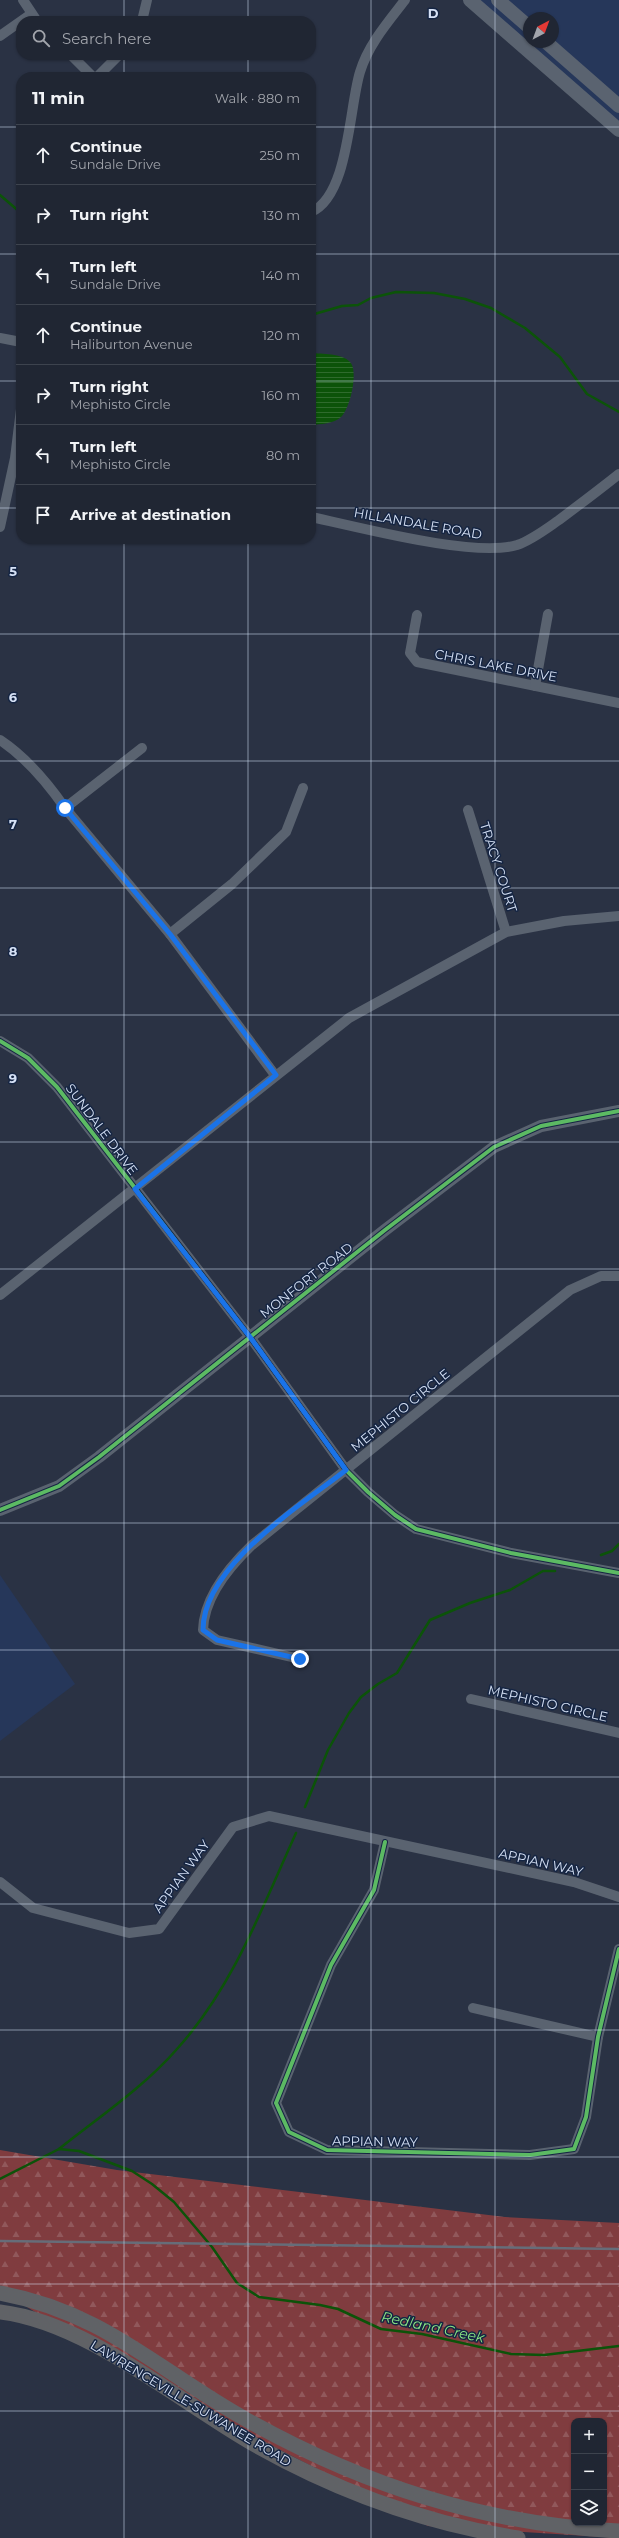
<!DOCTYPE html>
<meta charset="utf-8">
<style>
:root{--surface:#202633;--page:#282e3b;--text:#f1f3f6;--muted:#a2a5ac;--line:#3d434e}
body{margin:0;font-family:Montserrat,sans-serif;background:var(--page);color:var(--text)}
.controls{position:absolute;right:12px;bottom:12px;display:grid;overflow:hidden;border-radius:8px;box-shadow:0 1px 3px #0004}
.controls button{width:36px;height:36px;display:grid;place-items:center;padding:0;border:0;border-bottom:1px solid var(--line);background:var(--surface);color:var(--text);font:20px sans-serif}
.compass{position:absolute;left:523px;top:12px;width:36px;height:36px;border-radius:50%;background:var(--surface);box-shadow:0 1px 3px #0004;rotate:41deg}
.stop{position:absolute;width:12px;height:12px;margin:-9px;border:3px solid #1a73e8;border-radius:50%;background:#fff}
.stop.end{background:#1a73e8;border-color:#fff;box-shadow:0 1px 4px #0008}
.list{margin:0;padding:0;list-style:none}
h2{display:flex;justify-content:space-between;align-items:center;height:52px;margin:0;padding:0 16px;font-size:17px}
h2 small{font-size:13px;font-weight:400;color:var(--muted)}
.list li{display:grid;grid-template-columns:26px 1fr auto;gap:12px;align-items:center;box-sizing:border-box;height:60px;padding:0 16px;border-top:1px solid var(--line)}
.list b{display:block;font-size:15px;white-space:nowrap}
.list p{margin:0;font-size:13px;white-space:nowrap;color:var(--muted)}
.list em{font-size:13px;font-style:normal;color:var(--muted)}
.icon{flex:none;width:22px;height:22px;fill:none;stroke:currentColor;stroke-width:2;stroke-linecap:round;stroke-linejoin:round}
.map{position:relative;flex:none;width:619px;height:2538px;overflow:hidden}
.search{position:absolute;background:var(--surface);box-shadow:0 1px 3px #0004;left:16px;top:16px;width:300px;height:44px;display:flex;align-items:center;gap:10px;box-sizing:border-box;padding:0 14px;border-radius:16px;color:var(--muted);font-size:15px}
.panel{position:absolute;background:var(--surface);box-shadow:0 1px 3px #0004;left:16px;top:72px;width:300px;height:472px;border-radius:16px}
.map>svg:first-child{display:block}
.built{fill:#26375a;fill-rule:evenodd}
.forest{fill:url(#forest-firs);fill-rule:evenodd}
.water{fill:url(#water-rules)}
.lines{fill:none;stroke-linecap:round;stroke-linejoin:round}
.stream{stroke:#0c5309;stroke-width:2.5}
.minor{stroke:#5a6370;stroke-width:10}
.tertiary{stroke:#5a6370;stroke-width:12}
.secondary{stroke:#5a6370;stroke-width:14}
.primary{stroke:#606266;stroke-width:15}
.rail{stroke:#666d79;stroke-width:2.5}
.cycleway-casing{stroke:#152543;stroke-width:6}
.cycleway{stroke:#5cba63;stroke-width:4}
.route{stroke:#1a73e8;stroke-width:5}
.grid{fill:none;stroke:#d6e1f5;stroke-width:1;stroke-opacity:0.55}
.labels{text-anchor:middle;stroke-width:3;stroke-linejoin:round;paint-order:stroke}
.street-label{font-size:13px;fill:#d6e1f5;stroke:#152543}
.water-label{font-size:14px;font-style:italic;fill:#8ee885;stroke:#152543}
.grid-label{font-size:13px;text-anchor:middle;font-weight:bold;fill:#d6e1f5;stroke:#152543;stroke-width:3;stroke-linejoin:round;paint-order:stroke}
</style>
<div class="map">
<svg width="619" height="2538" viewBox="0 0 619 2538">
<defs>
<pattern id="forest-firs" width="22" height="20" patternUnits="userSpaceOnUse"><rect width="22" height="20" fill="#803c3f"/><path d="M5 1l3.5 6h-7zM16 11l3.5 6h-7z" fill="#91585b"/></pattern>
<pattern id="water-rules" width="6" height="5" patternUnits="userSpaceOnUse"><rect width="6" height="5" fill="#0c5309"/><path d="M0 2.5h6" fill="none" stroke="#2f6b2d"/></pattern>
</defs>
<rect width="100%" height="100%" fill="#2a3244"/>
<g class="built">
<path d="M474 0H619V127ZM529 18H553V42H529Z"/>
<polygon points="0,1575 75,1684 0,1741"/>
</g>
<path class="forest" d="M0 2150 117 2170 505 2217 619 2223V2538L428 2526 142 2379 0 2290ZM574 2421H604V2523H574Z"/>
<path class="water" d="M311 353C322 354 342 353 350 362 359 371 350 409 341 417 334 424 320 424 311 425Z"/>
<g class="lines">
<g class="stream">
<polyline points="0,195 21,213"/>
<polyline points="311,315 342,306 358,305 371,298 396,292 434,293 465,299 491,308 525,328 560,357 587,394 619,412"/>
<polyline points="601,1555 612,1551 619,1544"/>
<polyline points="305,1807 328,1750 349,1713 361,1697 378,1684 397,1673 430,1620 470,1603 510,1590 543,1571 555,1571"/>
<path d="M59 2149C99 2117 143 2088 177 2049 233 1987 262 1908 296 1833"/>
<polyline points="0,2179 59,2149 79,2151 132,2171 152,2184 174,2202 212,2247 237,2283 259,2297 320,2305 338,2309 381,2329 422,2334 511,2354 544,2355 619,2346"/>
</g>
<g class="minor">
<polyline points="23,0 37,21"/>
<polyline points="142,21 147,0"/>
<polyline points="0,36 31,14"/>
<polyline points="71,55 93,77"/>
<polyline points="97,77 119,55"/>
<path d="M311 212C349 196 349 107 360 72 368 45 388 22 405 0"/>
<polyline points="0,338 21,342"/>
<path d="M311 517C359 527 474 558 517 545 532 540 546 529 559 520 579 505 599 490 619 474"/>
<polyline points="0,527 15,458 21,409"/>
<polyline points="417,615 410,653 417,662 619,703"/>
<polyline points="535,686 548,614"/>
<path d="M0 740C27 758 47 782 65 808L170 934 275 1075"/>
<polyline points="65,808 142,748"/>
<polyline points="468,810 506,932"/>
<polyline points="170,934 232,884 286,832 303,788"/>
<polyline points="0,1041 28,1058 57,1087 250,1337 346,1470 368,1492 395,1515 416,1529 511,1553 619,1573"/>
<polyline points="0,1295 349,1018 506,932 564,921 619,916"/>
<path d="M300 1659 217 1640 203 1630C204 1597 229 1567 252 1545L570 1290 601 1276H619"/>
<polyline points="471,1699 619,1733"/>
<polyline points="385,1842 374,1890 331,1965 276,2103 289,2132 327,2150 530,2155 574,2149 586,2117 598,2037 619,1949"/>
<polyline points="0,1882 33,1908 129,1933 159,1929 233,1827 269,1816 574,1882 619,1897"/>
<polyline points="473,2008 598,2037"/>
</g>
<polyline class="tertiary" points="0,1510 59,1486 99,1457 385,1230 494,1147 541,1126 619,1111"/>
<g class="secondary">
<polyline points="470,0 619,130"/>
<polyline points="498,0 529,27"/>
<polyline points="546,42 619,106"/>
</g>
<g class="primary">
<path d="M0 2293C104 2312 160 2372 247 2420 365 2486 484 2524 619 2531"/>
<path d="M0 2312C85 2322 176 2399 250 2442 332 2489 424 2523 518 2538"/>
</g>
<polyline class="rail" points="0,2241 619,2249"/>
<g class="cycleway-casing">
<g id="cycleway">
<polyline points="0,1041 28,1058 57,1087 250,1337 346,1470 368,1492 395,1515 416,1529 511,1553 619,1573"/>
<polyline points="0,1510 59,1486 99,1457 385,1230 494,1147 541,1126 619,1111"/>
<polyline points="385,1842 374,1890 331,1965 276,2103 289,2132 327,2150 530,2155 574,2149 586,2117 598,2037 619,1949"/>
</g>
</g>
<use href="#cycleway" class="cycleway"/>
</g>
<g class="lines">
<path class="route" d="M65 808 170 934 276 1075 135 1189 250 1337 346 1470C300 1506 203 1566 203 1630L217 1640 300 1659"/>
</g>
<path class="grid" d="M124 0V21M248 0V21M371 0V2538M495 0V2538M124 55V77M248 55V77M0 127H21M311 127H619M0 254H21M311 254H619M0 381H21M311 381H619M0 508H21M311 508H619M124 539V2538M248 539V2538M0 634H619M0 761H619M0 888H619M0 1015H619M0 1142H619M0 1269H619M0 1396H619M0 1523H619M0 1650H619M0 1777H619M0 1904H619M0 2030H619M0 2157H619M0 2284H619M0 2411H619"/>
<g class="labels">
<g class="street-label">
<text transform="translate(418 523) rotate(10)" y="5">HILLANDALE ROAD</text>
<text transform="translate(496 665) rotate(11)" y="5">CHRIS LAKE DRIVE</text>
<text transform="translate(499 867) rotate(72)" y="5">TRACY COURT</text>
<text transform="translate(102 1129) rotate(53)" y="5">SUNDALE DRIVE</text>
<text transform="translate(306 1280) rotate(-38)" y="5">MONFORT ROAD</text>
<text transform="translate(400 1410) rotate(-39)" y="5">MEPHISTO CIRCLE</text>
<text transform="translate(548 1703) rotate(13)" y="5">MEPHISTO CIRCLE</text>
<text transform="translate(541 1862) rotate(13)" y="5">APPIAN WAY</text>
<text transform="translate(181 1876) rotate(-54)" y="5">APPIAN WAY</text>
<text transform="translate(375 2141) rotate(1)" y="5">APPIAN WAY</text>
<text transform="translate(191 2403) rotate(31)" y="5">LAWRENCEVILLE-SUWANEE ROAD</text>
</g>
<g class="water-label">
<text transform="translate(433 2327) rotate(12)" y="5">Redland Creek</text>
</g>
</g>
<g class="grid-label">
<text x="433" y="18">D</text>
<text x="13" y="576">5</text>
<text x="13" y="702">6</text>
<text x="13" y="829">7</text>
<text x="13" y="956">8</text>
<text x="13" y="1083">9</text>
</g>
</svg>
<div class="controls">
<button>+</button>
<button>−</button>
<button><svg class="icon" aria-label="layers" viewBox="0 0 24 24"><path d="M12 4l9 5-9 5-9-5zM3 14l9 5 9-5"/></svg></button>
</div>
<svg class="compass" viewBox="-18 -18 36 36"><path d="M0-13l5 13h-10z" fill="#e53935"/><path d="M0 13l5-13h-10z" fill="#a2a5ac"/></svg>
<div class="stop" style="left:65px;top:808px"></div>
<div class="stop end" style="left:300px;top:1659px"></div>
<div class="search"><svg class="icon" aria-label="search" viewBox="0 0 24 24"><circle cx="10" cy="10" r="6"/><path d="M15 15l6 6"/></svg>Search here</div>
<section class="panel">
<h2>11 min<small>Walk · 880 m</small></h2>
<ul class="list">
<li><svg class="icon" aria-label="ahead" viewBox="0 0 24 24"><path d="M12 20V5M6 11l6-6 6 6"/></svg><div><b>Continue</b><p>Sundale Drive</p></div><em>250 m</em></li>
<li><svg class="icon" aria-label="right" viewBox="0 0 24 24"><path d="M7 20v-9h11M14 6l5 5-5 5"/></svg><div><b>Turn right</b></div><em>130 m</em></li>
<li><svg class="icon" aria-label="left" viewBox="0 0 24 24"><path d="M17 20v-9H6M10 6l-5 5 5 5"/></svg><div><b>Turn left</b><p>Sundale Drive</p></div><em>140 m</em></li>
<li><svg class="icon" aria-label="ahead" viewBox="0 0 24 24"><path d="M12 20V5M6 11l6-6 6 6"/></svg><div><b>Continue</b><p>Haliburton Avenue</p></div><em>120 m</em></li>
<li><svg class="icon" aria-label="right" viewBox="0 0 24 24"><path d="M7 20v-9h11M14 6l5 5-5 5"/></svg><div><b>Turn right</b><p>Mephisto Circle</p></div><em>160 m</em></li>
<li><svg class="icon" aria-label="left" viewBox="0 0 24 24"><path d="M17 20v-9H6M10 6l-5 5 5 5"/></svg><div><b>Turn left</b><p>Mephisto Circle</p></div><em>80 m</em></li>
<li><svg class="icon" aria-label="arrive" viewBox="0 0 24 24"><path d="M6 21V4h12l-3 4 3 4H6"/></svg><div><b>Arrive at destination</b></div></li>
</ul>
</section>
</div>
